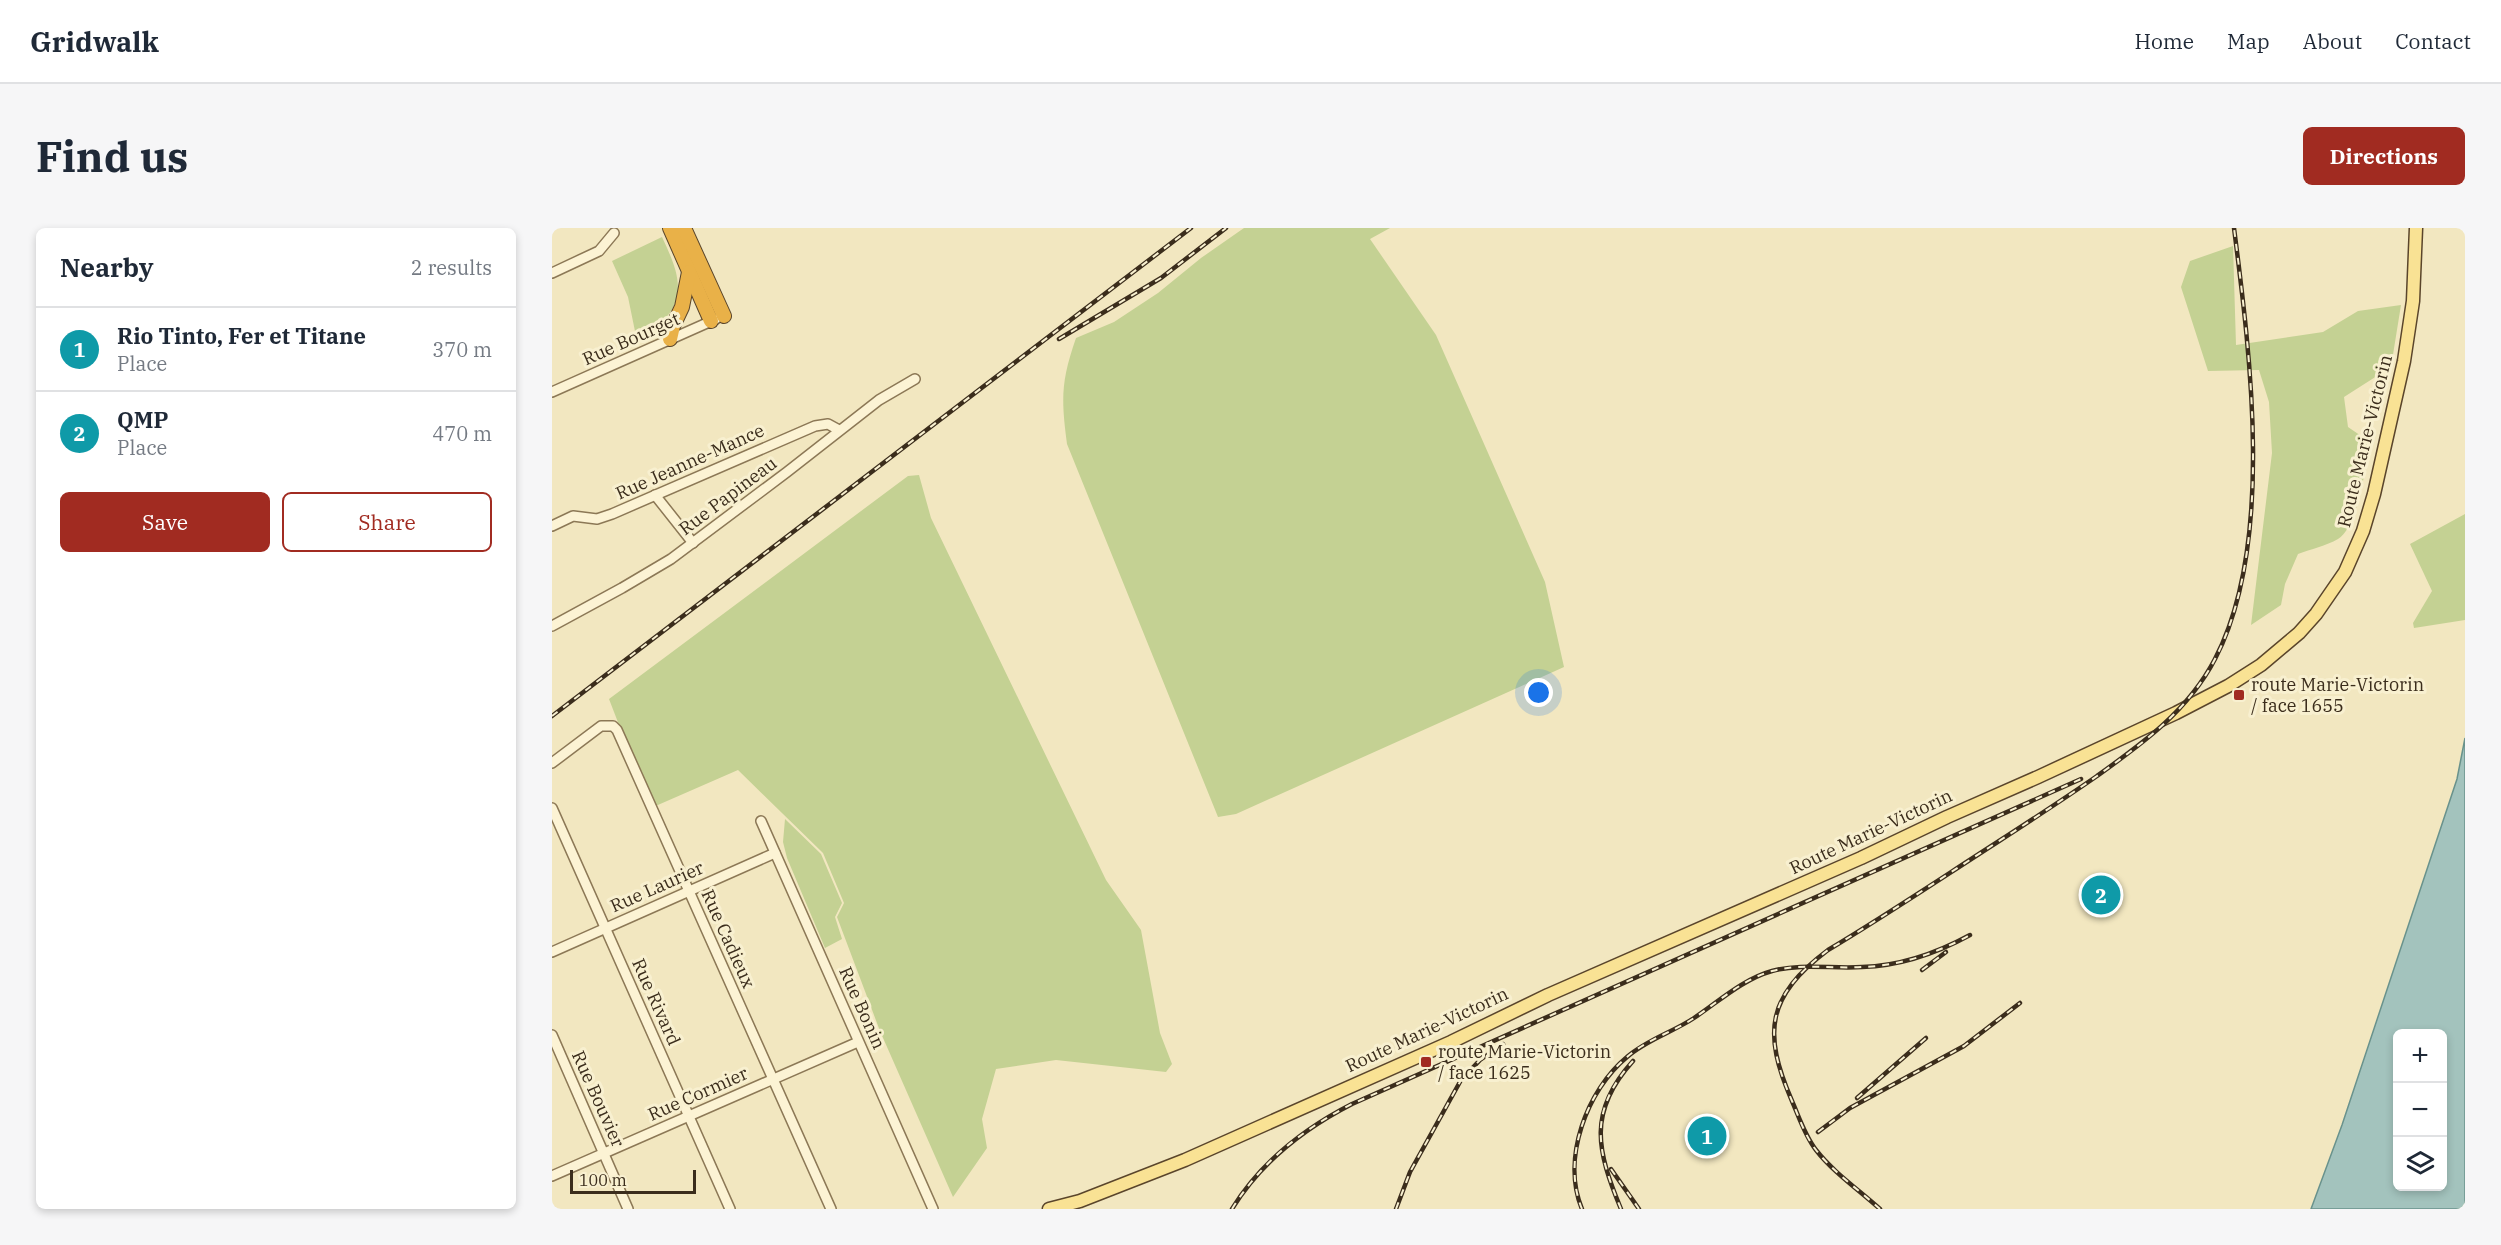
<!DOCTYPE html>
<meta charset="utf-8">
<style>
:root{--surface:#fff;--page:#f6f6f7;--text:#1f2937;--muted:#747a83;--line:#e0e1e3;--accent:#a12b21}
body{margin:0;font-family:"IBM Plex Serif",serif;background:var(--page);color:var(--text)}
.controls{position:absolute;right:18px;bottom:18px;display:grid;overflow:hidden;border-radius:9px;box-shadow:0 3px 9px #0003}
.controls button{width:54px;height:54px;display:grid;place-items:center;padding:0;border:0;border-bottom:2px solid var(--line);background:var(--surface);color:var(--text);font:30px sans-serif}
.scale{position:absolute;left:18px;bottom:15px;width:126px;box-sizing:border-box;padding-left:6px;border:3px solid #3b2d1c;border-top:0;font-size:16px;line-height:21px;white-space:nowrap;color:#3b2d1c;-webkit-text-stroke:4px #f8f0d0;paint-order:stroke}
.you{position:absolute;left:987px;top:465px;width:21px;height:21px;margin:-15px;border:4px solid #fff;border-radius:50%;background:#1a73e8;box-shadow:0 0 0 9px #1a73e833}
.badge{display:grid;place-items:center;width:39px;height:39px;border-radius:50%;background:var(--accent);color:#fff;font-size:20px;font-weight:700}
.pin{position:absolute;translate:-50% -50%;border:3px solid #fff;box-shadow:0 2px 6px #0006}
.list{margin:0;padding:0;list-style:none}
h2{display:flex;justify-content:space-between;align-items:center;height:78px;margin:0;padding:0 24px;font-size:26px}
h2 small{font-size:20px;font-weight:400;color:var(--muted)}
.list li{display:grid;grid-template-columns:39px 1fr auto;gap:18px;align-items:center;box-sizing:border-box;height:84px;padding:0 24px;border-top:2px solid var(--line)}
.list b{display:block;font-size:22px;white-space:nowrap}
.list p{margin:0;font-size:20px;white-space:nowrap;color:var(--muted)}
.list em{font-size:20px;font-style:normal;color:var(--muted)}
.actions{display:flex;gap:12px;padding:18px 24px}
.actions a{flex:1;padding:14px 0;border:2px solid var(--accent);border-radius:9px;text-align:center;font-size:21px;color:var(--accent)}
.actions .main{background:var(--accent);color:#fff}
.icon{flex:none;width:33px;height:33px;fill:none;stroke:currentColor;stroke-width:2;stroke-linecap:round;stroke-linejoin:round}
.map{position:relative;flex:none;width:1913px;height:981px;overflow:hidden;border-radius:9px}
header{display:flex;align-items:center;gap:36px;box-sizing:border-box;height:84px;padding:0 30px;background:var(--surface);border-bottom:2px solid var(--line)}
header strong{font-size:28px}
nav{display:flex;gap:33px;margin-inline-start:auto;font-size:21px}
.intro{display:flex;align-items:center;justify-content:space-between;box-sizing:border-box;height:144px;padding:0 36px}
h1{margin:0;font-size:42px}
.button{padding:15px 27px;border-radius:9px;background:var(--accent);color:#fff;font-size:21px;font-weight:700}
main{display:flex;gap:36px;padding:0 36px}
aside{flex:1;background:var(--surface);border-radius:9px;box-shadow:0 3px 9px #0003}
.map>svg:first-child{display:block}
.green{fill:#c4d193}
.water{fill:#a3c3bd;stroke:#69928c;stroke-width:1.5;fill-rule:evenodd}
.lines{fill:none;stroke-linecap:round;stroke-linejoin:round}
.minor-casing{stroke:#8c7856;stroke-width:12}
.major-casing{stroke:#5a452b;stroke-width:15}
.highway-casing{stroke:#5a452b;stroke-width:16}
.minor{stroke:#fcf3d4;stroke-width:9}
.major{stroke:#f9e294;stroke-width:12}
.highway{stroke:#e9b148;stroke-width:14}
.rail-casing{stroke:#3b2d1c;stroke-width:4.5}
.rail{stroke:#f8f0d0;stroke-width:2;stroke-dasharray:7;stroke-linecap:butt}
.poi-dot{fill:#a12b21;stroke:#f8f0d0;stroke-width:2}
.labels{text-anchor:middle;stroke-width:6;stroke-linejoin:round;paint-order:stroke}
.street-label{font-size:18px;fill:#3b2d1c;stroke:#f8f0d0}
.poi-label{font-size:18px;fill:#3b2d1c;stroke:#f8f0d0;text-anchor:start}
</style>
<header>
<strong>Gridwalk</strong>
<nav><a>Home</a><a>Map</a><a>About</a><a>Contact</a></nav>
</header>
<div class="intro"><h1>Find us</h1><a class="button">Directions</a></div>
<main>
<aside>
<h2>Nearby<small>2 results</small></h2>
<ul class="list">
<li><span class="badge" style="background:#0f9aa8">1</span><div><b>Rio Tinto, Fer et Titane</b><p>Place</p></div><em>370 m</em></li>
<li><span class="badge" style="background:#0f9aa8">2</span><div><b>QMP</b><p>Place</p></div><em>470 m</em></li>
</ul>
<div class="actions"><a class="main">Save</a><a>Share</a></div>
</aside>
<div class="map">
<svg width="1913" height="981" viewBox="0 0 1913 981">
<rect width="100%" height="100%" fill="#f2e7c0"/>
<g class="green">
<path d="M692 0H838L818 11 884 107 993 354 1012 439 684 586 666 589 515 216C509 171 509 153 524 110L562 94 606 65 649 30Z"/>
<path d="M110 9C124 39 137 67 111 93 103 102 96 109 85 113L76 69 60 33Z"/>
<path d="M1681 18 1684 117 1771 104 1806 83 1849 77 1839 139 1792 169 1796 199 1818 214C1814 237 1806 299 1786 311 1774 318 1759 321 1746 326L1733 356 1729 377 1699 397 1720 225 1717 174 1707 142 1656 143 1629 59 1638 33Z"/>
<polygon points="367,247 379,290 554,652 589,702 608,805 620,836 614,844 504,832 444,841 430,891 435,920 401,969 328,803 285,689 292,675 271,625 186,542 99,580 57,471 356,248"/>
<polygon points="1913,286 1913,392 1862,400 1861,395 1880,363 1858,316"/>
<polygon points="233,591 269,626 290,675 283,689 290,711 273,720 235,630 231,614"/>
</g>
<path class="water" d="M1913 510V981H1759L1790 897 1905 551ZM1846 806H1890V958H1846Z"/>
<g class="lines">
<g class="minor-casing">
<g id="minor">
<polyline points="0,45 47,23 62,5"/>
<polyline points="0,164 164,91"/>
<polyline points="103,267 141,315"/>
<polyline points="0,298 21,288 45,291 60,286 263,198 276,196 287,202"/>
<polyline points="0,398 70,360 119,331 235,244 327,172 363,151"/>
<polyline points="0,535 49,498 61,498 65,502 279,981"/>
<polyline points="0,580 178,981"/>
<polyline points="209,593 381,981"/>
<polyline points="0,724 223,625"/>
<polyline points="0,807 76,981"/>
<polyline points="0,948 306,814"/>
</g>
</g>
<g class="major-casing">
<polyline id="major" points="497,981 528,973 633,932 899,814 996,767 1309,630 1395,589 1486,549 1624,485 1676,458 1709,437 1747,405 1764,386 1793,344 1811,303 1822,266 1852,133 1861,73 1864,0"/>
</g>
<g class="highway-casing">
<g id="highway">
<polyline points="118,0 159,93"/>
<polyline points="132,0 172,88"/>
<polyline points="118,111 121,98 130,79 137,44"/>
</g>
</g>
<use href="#minor" class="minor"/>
<use href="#major" class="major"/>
<use href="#highway" class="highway"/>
<g class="rail-casing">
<g id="rail">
<polyline points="507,111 609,50 674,0"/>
<polyline points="0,488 639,0"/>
<polyline points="1370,742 1394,724"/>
<polyline points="1305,870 1374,810"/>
<polyline points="1266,904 1298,880 1412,818 1468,775"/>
<polyline points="1059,941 1087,981"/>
<path d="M680 981C709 934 751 901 800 876L1529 551"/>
<polyline points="844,981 858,944 909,852 928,832 951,816"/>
<path d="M1030 981C1009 931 1035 862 1075 829 1094 812 1121 804 1142 790 1166 774 1191 751 1220 743 1249 735 1281 741 1310 739 1348 738 1385 725 1418 707"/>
<path d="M1069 981C1045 923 1035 884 1081 833"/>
<path d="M1328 981C1307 962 1281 944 1264 922 1253 908 1247 889 1240 873 1210 804 1215 768 1276 722 1333 688 1388 651 1444 615 1478 593 1512 571 1545 548 1591 515 1636 483 1663 431 1723 316 1698 125 1682 0"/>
</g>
</g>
<use href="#rail" class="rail"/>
</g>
<g class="poi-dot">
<rect x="1681" y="461" width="12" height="12" rx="3"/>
<rect x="868" y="828" width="12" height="12" rx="3"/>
</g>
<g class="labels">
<g class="street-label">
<text transform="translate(79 111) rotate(-24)" y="6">Rue Bourget</text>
<text transform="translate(1813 213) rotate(-76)" y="6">Route Marie-Victorin</text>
<text transform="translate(138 234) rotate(-24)" y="6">Rue Jeanne-Mance</text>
<text transform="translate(176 268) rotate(-37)" y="6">Rue Papineau</text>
<text transform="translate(1319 604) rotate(-25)" y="6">Route Marie-Victorin</text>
<text transform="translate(105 659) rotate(-24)" y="6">Rue Laurier</text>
<text transform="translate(176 711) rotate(66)" y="6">Rue Cadieux</text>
<text transform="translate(104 774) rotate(66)" y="6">Rue Rivard</text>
<text transform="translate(310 780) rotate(66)" y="6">Rue Bonin</text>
<text transform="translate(875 802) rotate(-25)" y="6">Route Marie-Victorin</text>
<text transform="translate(146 866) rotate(-24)" y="6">Rue Cormier</text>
<text transform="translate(46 871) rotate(66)" y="6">Rue Bouvier</text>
</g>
<g class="poi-label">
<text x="1699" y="463">route Marie-Victorin<tspan x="1699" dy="21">/ face 1655</tspan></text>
<text x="886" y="830">route Marie-Victorin<tspan x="886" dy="21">/ face 1625</tspan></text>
</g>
</g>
</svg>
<div class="controls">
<button>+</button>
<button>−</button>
<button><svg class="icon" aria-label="layers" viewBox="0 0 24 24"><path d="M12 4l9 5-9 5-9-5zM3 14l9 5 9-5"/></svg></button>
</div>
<div class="scale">100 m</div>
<div class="you"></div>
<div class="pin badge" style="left:1155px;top:908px;background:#0f9aa8">1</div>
<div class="pin badge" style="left:1549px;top:667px;background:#0f9aa8">2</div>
</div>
</main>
